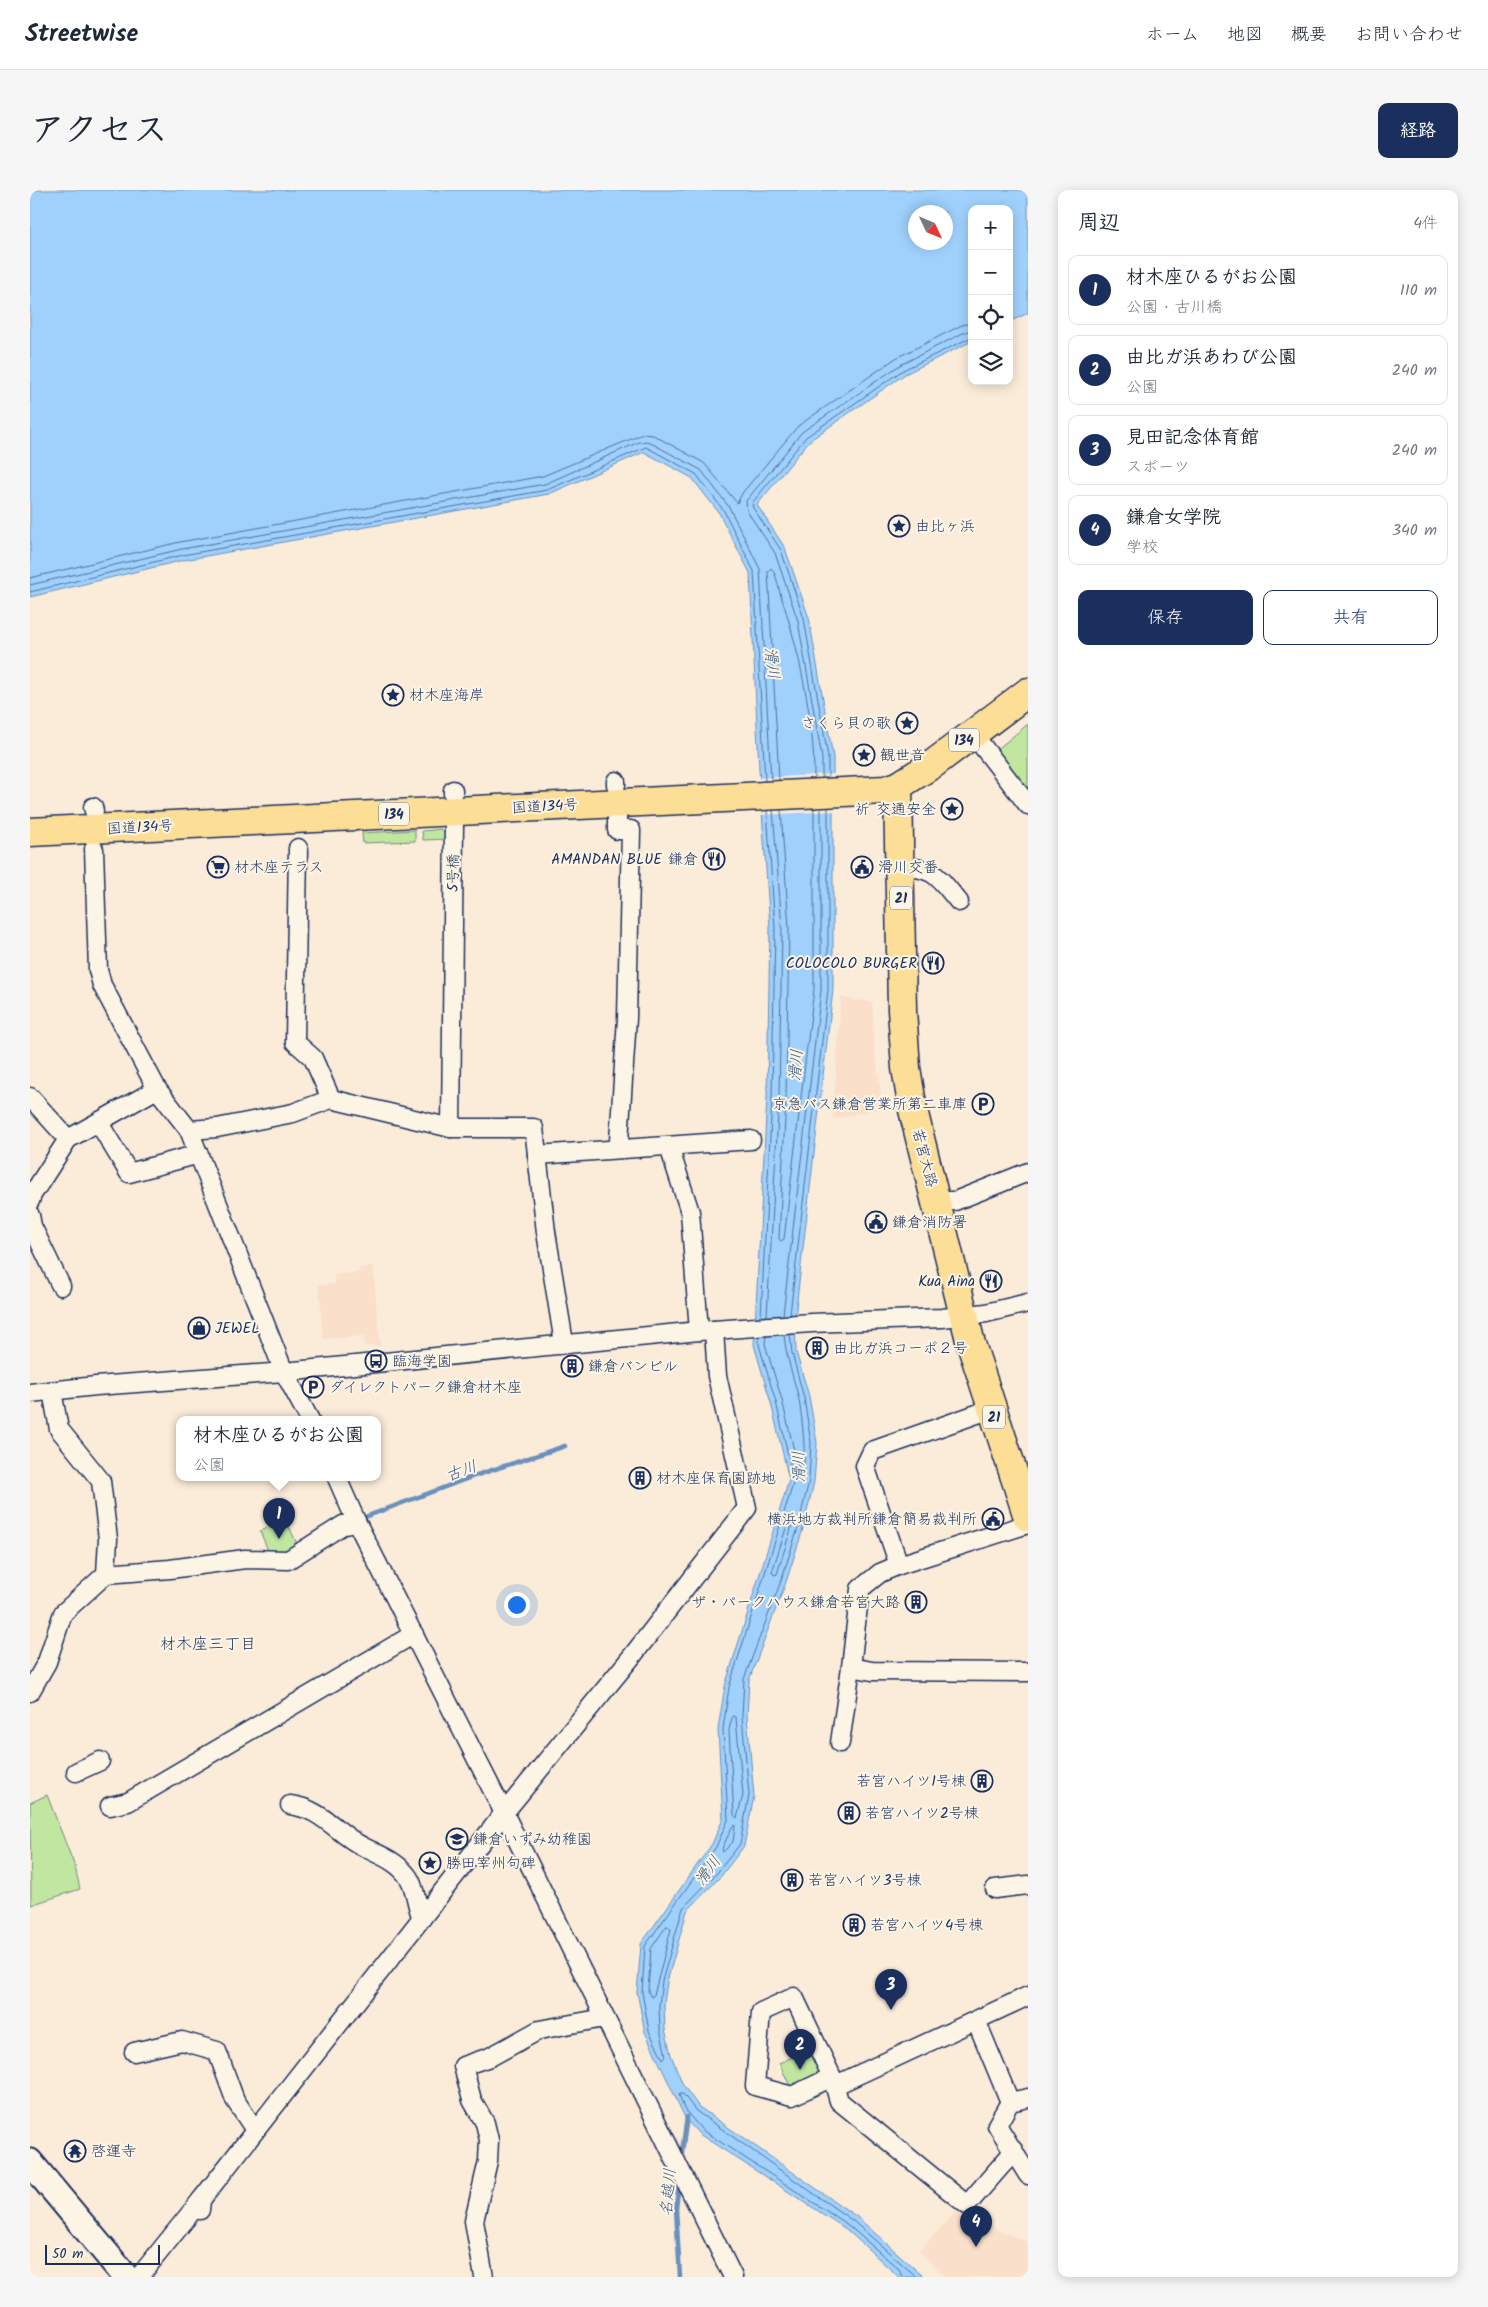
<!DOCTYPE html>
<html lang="ja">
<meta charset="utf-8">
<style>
:root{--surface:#fff;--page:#f6f6f7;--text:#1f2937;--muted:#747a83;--line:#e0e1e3;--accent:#1b2f5e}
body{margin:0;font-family:Kalam,"Klee One",sans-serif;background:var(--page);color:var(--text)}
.controls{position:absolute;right:15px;top:15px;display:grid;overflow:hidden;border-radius:10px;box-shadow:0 2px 12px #0003}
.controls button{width:45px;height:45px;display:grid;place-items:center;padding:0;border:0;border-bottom:1px solid var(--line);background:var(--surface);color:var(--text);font:25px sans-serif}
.compass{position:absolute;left:878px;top:15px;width:45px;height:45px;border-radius:50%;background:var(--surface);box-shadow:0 2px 12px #0003;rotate:134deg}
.scale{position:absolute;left:15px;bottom:12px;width:115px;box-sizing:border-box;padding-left:5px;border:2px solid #1b2f5e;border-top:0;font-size:14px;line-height:18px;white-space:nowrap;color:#1b2f5e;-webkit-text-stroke:4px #fcf5e5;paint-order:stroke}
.you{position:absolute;left:486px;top:1414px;width:18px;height:18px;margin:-12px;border:4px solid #fff;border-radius:50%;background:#1a73e8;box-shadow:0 0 0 8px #1a73e833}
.badge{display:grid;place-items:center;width:32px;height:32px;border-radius:50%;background:var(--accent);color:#fff;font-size:16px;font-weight:700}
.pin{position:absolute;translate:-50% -41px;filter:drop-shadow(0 1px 2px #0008)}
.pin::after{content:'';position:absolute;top:26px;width:18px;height:15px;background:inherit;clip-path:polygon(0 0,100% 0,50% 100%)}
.popup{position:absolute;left:146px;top:1226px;width:205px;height:65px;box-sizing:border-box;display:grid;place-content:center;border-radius:10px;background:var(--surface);filter:drop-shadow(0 1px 4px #0005);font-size:16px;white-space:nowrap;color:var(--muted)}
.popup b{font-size:19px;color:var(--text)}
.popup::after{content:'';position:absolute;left:50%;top:100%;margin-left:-10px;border:10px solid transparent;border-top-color:var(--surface)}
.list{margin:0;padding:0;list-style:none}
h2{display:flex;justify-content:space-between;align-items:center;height:65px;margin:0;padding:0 20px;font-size:21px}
h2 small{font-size:16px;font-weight:400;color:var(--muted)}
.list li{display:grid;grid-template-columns:32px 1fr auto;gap:15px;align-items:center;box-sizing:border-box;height:70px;margin:0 10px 10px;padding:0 10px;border:1px solid var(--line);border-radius:10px}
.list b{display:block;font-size:19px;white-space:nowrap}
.list p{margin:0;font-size:16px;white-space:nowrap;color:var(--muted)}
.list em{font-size:16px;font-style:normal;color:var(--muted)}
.actions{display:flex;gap:10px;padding:15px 20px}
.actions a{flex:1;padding:11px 0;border:1px solid var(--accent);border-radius:10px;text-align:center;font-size:18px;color:var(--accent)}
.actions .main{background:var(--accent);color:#fff}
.icon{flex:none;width:28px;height:28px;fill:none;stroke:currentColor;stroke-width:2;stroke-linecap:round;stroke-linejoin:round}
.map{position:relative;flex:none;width:998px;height:2087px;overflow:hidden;border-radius:10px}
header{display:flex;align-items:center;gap:30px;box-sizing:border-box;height:70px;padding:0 25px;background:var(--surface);border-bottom:1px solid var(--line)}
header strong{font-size:24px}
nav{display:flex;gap:28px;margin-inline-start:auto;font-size:18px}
.intro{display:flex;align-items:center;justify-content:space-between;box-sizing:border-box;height:120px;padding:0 30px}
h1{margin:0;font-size:35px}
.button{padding:12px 22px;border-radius:10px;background:var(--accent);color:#fff;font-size:18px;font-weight:700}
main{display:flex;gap:30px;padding:0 30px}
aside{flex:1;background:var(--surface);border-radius:10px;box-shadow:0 2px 12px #0003}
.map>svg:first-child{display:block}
.built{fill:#fadfca}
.green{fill:#c0e6a0;stroke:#6e8a7f}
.water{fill:#9fd1fc;stroke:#6a90bd;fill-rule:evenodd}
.pier{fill:#fbebd9}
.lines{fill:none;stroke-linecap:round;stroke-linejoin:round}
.shore{stroke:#50709d;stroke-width:1}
.stream{stroke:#6a90bd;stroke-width:4.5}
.street-casing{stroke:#1b2f5e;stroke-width:21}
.secondary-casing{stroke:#1b2f5e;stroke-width:29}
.primary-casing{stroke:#1b2f5e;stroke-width:31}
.highway-casing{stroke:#1b2f5e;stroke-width:31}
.street{stroke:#fcf5e5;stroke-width:18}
.secondary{stroke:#fcf5e5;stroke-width:25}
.primary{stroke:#fcde96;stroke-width:28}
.highway{stroke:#fcde96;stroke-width:28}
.labels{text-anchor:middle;stroke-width:4;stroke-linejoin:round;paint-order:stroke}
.shield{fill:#fcf5e5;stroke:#5e6a86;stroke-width:1}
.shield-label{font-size:14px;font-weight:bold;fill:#1b2f5e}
.poi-label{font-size:15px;fill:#1b2f5e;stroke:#fcf5e5;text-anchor:start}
.street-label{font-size:15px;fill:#1b2f5e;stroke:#fcf5e5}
.water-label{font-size:16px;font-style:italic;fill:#3c5886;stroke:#fcf5e5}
.neighbourhood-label{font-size:16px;fill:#1b2f5e;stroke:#fcf5e5}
</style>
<header>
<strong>Streetwise</strong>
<nav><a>ホーム</a><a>地図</a><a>概要</a><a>お問い合わせ</a></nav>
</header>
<div class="intro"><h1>アクセス</h1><a class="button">経路</a></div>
<main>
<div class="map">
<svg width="998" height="2087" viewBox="0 0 998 2087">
<rect width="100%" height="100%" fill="#fbebd9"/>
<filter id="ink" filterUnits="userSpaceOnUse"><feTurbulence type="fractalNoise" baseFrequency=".02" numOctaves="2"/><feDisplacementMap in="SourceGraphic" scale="10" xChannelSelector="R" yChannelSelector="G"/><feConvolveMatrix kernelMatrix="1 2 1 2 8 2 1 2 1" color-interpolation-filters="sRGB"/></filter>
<g filter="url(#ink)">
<g class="built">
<polygon points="811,808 842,812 845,861 853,918 803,929"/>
<polygon points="343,1076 350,1155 335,1156 334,1146 293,1149 289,1095 305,1094 304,1085 329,1083 329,1078"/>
<polygon points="926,2022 998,2052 998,2087 916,2087 889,2061"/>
</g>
<g class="green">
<polygon points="998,534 998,605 965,561"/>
<polygon points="411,639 421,649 393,650 392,641"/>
<polygon points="385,640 385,651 333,653 332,643"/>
<polygon points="256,1330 268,1356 256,1365 239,1363 230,1341"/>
<polygon points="17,1605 45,1677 50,1699 1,1715 0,1613"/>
<polygon points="780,1859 791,1887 762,1900 749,1873"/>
</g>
<path class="water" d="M0 0H998V123L979 132V19H942V151L875 184 779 251 727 315 755 358 779 428 803 567V800L765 1127 766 1162 779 1206 787 1253 784 1292 772 1342 756 1392 719 1490 717 1526 724 1606 714 1656 691 1686 657 1721 637 1792 634 1814 635 1839 641 1865 653 1895 669 1917 827 2027 894 2087H869L816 2039 669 1944 656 1930 615 1842 607 1802 611 1754 682 1654 693 1629 688 1539 695 1496 759 1290 741 1213 724 1155 737 907 740 737 729 579 720 383 689 323 662 288 614 262 519 304 154 370 0 407ZM886 22H916V52H886Z"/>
<polygon class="pier" points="806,584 805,621 730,625 727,588"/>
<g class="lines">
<g class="shore">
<polyline points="0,388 150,352 513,286 613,244 623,245 674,273 707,313 713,302 768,236 866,168 932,135 942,133"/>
<polyline points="0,395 152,359 515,294 609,252 617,251 671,280 699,317 730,379 741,591"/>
<polyline points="0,402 153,365 517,300 616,257 666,284 694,321 724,381 735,591"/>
<polyline points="792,588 792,568 768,431 745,363 717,321 716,311 772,242 870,175 935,142 942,141"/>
<polyline points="798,588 798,567 774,429 751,360 723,318 722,313 776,247 873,180 942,147"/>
<path d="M749 590 738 381 741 378C746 383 748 395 750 403 768 455 785 533 784 588"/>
<polyline points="751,620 759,738 756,908 749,1049 751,1051 754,1049 784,799 784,619"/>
<polyline points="760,1124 798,800 798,618"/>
<polyline points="753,1125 791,800 791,618"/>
<polyline points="737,1126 749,907 752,738 743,620"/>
<polyline points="731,1127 742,907 745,738 737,621"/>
<path d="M736 1146 735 1154 752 1210 769 1281 771 1283 774 1281C775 1257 773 1234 769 1210 764 1188 756 1168 754 1145"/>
<polyline points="729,1147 729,1155 746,1212 764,1291 699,1497 693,1539 698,1630 686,1657 615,1756 612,1802 619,1841 633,1869 636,1866 630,1839 629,1815 632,1791 653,1718 687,1683 710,1654 719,1605 712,1526 714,1489 751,1391 767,1341 779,1291 781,1253 774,1208 762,1163 760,1144"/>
<polygon points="761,1330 761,1339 747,1384 744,1385 742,1382 758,1332"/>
<polygon points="703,1526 706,1528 713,1605 707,1628 704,1625 699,1540"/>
<polygon points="705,1636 703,1652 693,1662 692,1659 702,1637"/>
<polygon points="637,1736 641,1739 624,1805 621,1807 618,1801 621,1759"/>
<polyline points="872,2087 869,2079 818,2035 672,1940 654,1919 649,1904 653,1904 666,1921 823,2031 887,2087"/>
</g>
<g class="stream">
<polyline points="335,1327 447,1285 535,1256"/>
<polyline points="651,1969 657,1927"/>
<polyline points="649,1991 646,2019 650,2087"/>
</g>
<g class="street-casing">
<g id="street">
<polyline points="943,544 998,615"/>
<polyline points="586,595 586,591"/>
<polyline points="423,600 423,604"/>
<polyline points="63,617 64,621"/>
<polyline points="587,625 587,640 601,640 597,828 589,951 592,959"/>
<polyline points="268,658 265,852 283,868 301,909"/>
<polyline points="64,659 68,780 72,795 127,899 159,940 254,1182 280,1230"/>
<path d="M871 676C907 679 907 686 929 712"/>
<polyline points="0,907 38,949"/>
<polyline points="69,933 99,983 169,964"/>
<polyline points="421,938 424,632"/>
<polyline points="159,940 187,938 263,923 301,909 421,938 504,938 516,1042 534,1153"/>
<polyline points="639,957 660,1022 669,1141"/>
<polyline points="507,965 721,950"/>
<polyline points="0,1011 2,1005 38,949 127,899"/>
<polyline points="906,1011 925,1011 998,982"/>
<polyline points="0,1025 2,1036 31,1096"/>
<polyline points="22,1201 29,1239 71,1291 78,1349 76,1384"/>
<polyline points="0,1203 66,1196 254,1182 669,1141 781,1133 912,1128 956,1123 998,1113"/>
<polyline points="307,1288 327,1333 474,1623 703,2087"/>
<polyline points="998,1334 869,1375 850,1383 830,1399 821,1477 842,1481 998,1482"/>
<polyline points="869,1375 835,1276 842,1261 961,1219"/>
<polyline points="0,1502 17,1472 33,1423 76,1384 140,1379 215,1369 258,1370 313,1335 327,1333"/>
<polyline points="810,1553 821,1477"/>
<polyline points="46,1582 70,1571"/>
<path d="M260 1615C288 1618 303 1638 325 1652 344 1664 366 1668 379 1688 386 1699 386 1716 392 1728"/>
<polyline points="80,1616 98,1612 384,1444"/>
<polyline points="965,1699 998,1695"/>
<polyline points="946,1830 980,1912"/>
<polyline points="104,1862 152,1851 187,1861 205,1910 225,1940"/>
<polyline points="802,1887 762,1906 725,1896 731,1822 764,1807 802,1887 809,1911 937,2015 984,1961"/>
<polyline points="806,1895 998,1806"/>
<polyline points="998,1908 980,1912 967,1935 998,1985"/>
<polyline points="171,2010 474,1623 603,1465 717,1318 687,1186 684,1140"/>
<polyline points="109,2087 171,2010 170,2020"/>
<polyline points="454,2087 444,2031 458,1971 459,1950 455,1933 442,1910 433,1876 460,1867 509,1840 574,1828"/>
</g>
</g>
<g class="secondary-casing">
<polyline id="secondary" points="0,1972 96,2087"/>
</g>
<g class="primary-casing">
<polyline id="primary" points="868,596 872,820 876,878 883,920 941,1154 998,1327"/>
</g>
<g class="highway-casing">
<polyline id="highway" points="0,642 855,600 868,596 903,574 998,502"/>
</g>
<use href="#street" class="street"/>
<use href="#secondary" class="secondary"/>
<use href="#primary" class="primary"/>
<use href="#highway" class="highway"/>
</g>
</g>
<defs>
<g id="sight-ring" transform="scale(1.125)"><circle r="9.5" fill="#fcf5e5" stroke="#1b2f5e" stroke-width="1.5"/><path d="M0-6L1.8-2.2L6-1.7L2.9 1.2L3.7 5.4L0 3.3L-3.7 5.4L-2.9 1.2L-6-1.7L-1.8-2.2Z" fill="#1b2f5e"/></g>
<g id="restaurant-ring" transform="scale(1.125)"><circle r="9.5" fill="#fcf5e5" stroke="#1b2f5e" stroke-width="1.5"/><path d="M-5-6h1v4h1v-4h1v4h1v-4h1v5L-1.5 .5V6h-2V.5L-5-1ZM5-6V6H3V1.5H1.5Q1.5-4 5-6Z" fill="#1b2f5e"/></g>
<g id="supermarket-ring" transform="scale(1.125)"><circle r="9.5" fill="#fcf5e5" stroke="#1b2f5e" stroke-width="1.5"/><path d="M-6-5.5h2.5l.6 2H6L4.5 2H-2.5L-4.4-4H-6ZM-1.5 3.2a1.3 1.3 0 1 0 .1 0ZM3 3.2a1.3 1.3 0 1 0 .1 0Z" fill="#1b2f5e"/></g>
<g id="civic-ring" transform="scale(1.125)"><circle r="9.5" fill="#fcf5e5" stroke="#1b2f5e" stroke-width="1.5"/><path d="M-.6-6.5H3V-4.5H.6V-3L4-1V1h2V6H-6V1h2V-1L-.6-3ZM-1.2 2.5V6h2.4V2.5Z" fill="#1b2f5e"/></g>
<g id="parking-ring" transform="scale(1.125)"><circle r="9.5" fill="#fcf5e5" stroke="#1b2f5e" stroke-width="1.5"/><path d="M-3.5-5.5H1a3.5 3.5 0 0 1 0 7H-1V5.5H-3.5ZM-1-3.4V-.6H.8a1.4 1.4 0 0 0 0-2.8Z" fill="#1b2f5e"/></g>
<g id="shop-ring" transform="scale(1.125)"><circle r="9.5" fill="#fcf5e5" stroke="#1b2f5e" stroke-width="1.5"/><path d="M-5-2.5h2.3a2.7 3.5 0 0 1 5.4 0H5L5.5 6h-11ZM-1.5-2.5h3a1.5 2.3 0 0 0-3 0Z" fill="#1b2f5e"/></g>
<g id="building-ring" transform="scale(1.125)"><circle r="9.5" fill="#fcf5e5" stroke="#1b2f5e" stroke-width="1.5"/><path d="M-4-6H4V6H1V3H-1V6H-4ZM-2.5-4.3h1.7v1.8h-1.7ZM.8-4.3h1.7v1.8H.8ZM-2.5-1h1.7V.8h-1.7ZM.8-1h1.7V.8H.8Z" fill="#1b2f5e"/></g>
<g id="bus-ring" transform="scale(1.125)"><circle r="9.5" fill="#fcf5e5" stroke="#1b2f5e" stroke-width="1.5"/><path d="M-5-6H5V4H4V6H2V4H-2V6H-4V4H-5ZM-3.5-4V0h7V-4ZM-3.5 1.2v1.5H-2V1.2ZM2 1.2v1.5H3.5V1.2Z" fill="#1b2f5e"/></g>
<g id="school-ring" transform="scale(1.125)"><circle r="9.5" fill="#fcf5e5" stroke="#1b2f5e" stroke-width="1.5"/><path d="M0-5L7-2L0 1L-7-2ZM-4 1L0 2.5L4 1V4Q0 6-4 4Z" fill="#1b2f5e"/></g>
<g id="temple-ring" transform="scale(1.125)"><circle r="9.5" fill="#fcf5e5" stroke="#1b2f5e" stroke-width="1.5"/><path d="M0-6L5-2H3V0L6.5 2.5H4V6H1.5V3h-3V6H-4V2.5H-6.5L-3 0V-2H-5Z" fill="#1b2f5e"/></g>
</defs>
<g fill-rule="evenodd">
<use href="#sight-ring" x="869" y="336"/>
<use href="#sight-ring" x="363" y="505"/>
<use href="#sight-ring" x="877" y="533"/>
<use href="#sight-ring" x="834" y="565"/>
<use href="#sight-ring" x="922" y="619"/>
<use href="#restaurant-ring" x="684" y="669"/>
<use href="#supermarket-ring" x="188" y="677"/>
<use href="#civic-ring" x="832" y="677"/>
<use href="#restaurant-ring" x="903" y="773"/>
<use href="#parking-ring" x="953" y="914"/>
<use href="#civic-ring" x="846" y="1032"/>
<use href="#restaurant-ring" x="961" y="1091"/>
<use href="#shop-ring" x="169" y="1138"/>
<use href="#building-ring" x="787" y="1158"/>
<use href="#bus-ring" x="346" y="1171"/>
<use href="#building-ring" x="542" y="1176"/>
<use href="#parking-ring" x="283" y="1197"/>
<use href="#building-ring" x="610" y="1288"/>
<use href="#civic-ring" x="963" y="1329"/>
<use href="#building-ring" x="886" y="1412"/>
<use href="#building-ring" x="952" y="1591"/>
<use href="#building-ring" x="819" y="1623"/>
<use href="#school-ring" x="427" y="1649"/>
<use href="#sight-ring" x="400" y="1673"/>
<use href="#building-ring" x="762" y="1690"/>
<use href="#building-ring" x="824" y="1735"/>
<use href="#temple-ring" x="45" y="1961"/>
</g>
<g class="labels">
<g class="shield">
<rect x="919" y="538.5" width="30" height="23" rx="4"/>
<rect x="349" y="612.5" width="30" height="23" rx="4"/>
<rect x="860" y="696.5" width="22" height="23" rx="4"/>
<rect x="953" y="1215.5" width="22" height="23" rx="4"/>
</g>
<g class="shield-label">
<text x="934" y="555">134</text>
<text x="364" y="629">134</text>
<text x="871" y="713">21</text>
<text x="964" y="1232">21</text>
</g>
<g class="poi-label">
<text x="885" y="341">由比ヶ浜</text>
<text x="379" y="510">材木座海岸</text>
<text x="861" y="538" text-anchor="end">さくら貝の歌</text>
<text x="850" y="570">観世音</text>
<text x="906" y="624" text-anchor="end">祈 交通安全</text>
<text x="668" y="674" text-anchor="end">AMANDAN BLUE 鎌倉</text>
<text x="204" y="682">材木座テラス</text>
<text x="848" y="682">滑川交番</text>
<text x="887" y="778" text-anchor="end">COLOCOLO BURGER</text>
<text x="937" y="919" text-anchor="end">京急バス鎌倉営業所第二車庫</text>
<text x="862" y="1037">鎌倉消防署</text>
<text x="945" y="1096" text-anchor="end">Kua Aina</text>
<text x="185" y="1143">JEWEL</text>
<text x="803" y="1163">由比ガ浜コーポ２号</text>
<text x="362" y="1176">臨海学園</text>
<text x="558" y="1181">鎌倉バンビル</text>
<text x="299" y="1202">ダイレクトパーク鎌倉材木座</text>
<text x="626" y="1293">材木座保育園跡地</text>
<text x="947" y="1334" text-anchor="end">横浜地方裁判所鎌倉簡易裁判所</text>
<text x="870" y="1417" text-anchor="end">ザ・パークハウス鎌倉若宮大路</text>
<text x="936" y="1596" text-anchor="end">若宮ハイツ1号棟</text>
<text x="835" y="1628">若宮ハイツ2号棟</text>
<text x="443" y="1654">鎌倉いずみ幼稚園</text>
<text x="416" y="1678">勝田宰州句碑</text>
<text x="778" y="1695">若宮ハイツ3号棟</text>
<text x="840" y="1740">若宮ハイツ4号棟</text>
<text x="61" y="1966">啓運寺</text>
</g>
<g class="street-label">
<text transform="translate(515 616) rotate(-3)" y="5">国道134号</text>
<text transform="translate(110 637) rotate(-3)" y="5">国道134号</text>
<text transform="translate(423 683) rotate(-89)" y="5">5号橋</text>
<text transform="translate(895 968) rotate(75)" y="5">若宮大路</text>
</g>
<g class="water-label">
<text transform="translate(743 473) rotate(83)" y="6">滑川</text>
<text transform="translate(765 875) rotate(-86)" y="6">滑川</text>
<text transform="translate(768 1277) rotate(-92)" y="6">滑川</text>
<text transform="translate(431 1280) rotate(-20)" y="6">古川</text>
<text transform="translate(677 1680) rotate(-53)" y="6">滑川</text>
<text transform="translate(637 2002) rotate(-85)" y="6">名越川</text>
</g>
<g class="neighbourhood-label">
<text x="178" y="1459">材木座三丁目</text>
</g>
</g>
</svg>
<div class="controls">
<button>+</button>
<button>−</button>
<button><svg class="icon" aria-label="locate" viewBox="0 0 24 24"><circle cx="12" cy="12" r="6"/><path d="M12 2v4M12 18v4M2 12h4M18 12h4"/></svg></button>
<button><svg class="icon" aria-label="layers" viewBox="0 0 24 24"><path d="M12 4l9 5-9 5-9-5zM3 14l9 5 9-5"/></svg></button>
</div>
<svg class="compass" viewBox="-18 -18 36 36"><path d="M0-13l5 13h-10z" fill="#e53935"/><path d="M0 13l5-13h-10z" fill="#747a83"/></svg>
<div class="scale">50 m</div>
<div class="you"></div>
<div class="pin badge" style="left:249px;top:1349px">1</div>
<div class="popup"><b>材木座ひるがお公園</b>公園</div>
<div class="pin badge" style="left:770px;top:1880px">2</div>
<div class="pin badge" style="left:861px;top:1820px">3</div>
<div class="pin badge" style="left:946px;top:2057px">4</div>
</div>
<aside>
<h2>周辺<small>4件</small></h2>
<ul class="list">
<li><span class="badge">1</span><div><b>材木座ひるがお公園</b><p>公園 · 古川橋</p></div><em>110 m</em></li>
<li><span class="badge">2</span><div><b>由比ガ浜あわび公園</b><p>公園</p></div><em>240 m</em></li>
<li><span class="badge">3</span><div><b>見田記念体育館</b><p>スポーツ</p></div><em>240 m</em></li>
<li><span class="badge">4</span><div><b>鎌倉女学院</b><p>学校</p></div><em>340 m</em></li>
</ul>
<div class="actions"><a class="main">保存</a><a>共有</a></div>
</aside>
</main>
